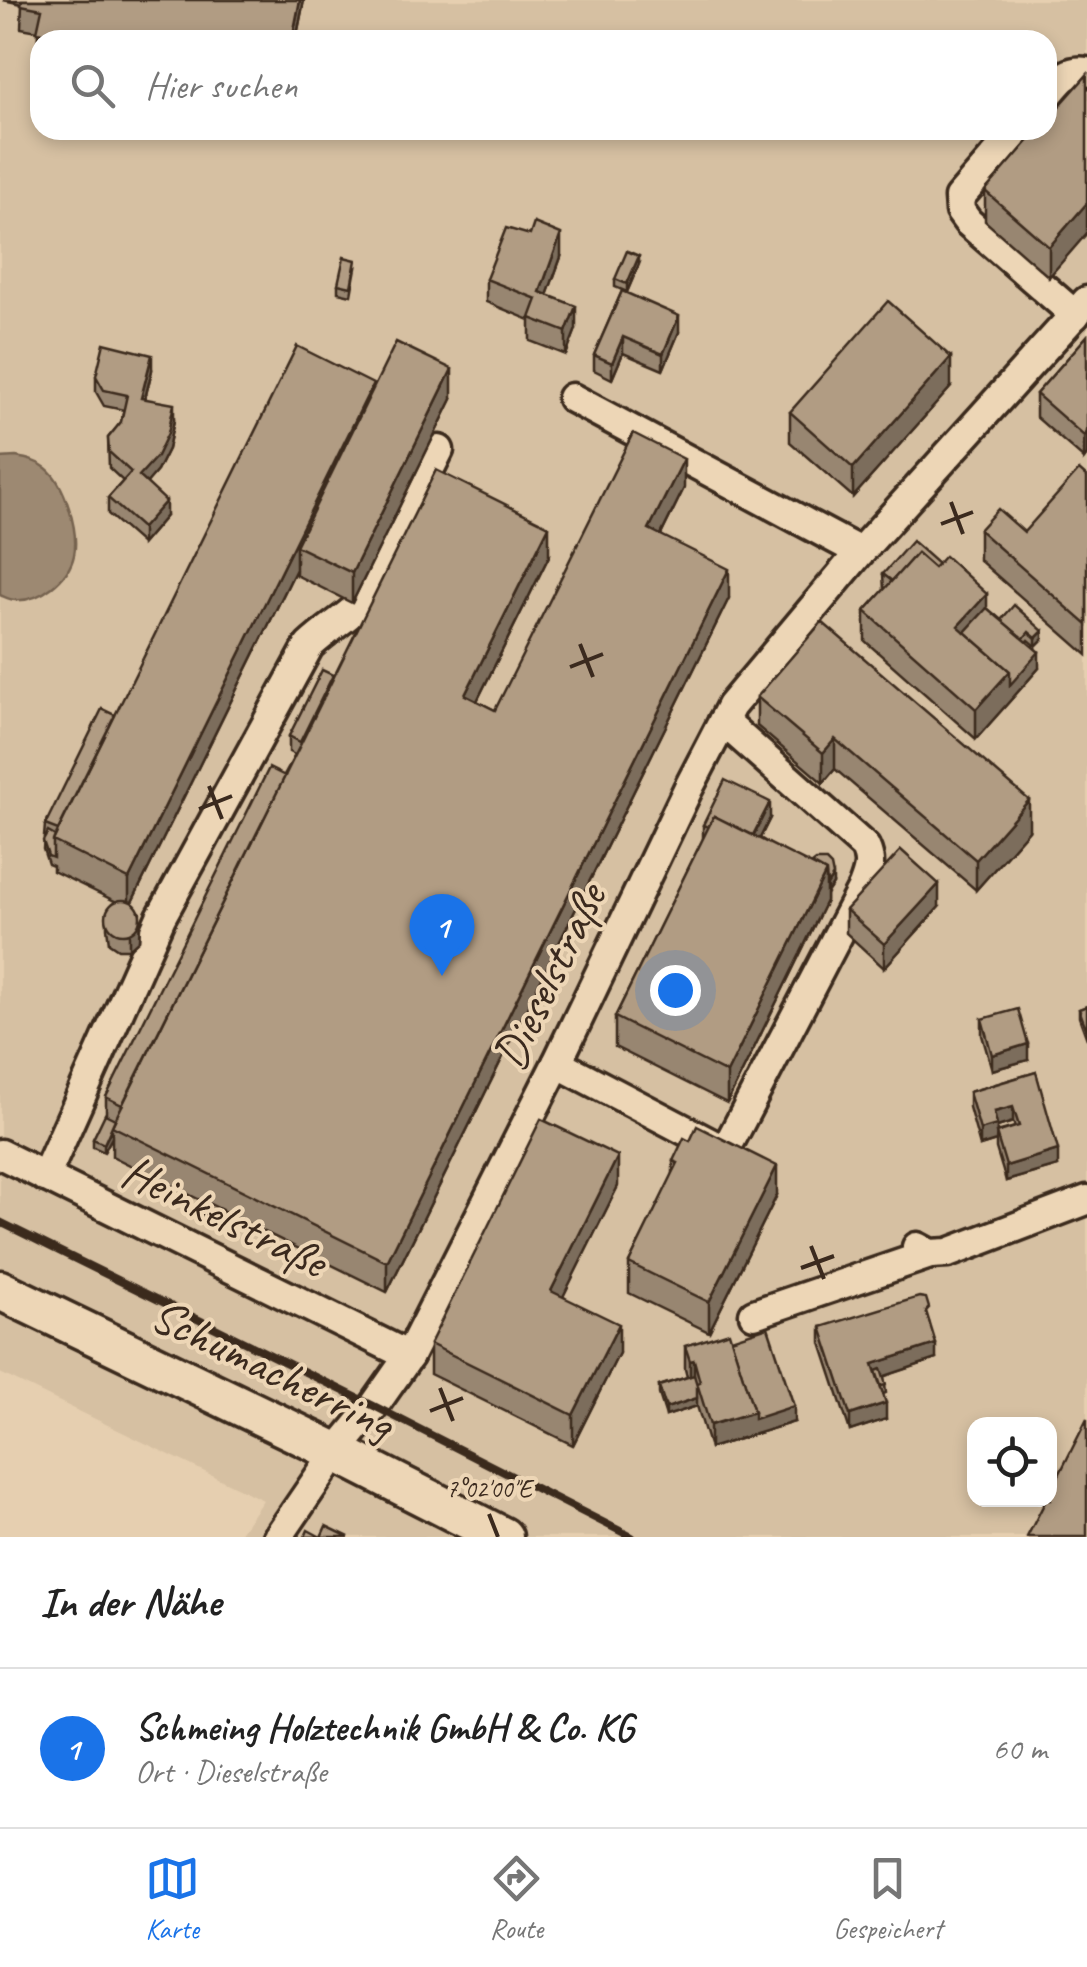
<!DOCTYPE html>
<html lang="de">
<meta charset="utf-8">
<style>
:root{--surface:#fff;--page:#f6f6f6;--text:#222;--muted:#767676;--line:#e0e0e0;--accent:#1a73e8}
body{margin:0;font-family:Caveat,sans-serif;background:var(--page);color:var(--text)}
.controls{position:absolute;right:30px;bottom:30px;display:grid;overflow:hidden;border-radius:20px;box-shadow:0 5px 15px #0003}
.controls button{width:90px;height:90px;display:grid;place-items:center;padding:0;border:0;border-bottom:2px solid var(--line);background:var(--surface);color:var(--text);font:50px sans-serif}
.you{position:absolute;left:675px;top:990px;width:35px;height:35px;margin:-25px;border:8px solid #fff;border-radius:50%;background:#1a73e8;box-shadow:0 0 0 15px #1a73e833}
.badge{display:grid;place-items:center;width:65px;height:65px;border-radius:50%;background:var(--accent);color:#fff;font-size:32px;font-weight:700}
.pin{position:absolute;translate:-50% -82px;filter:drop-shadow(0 2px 5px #0008)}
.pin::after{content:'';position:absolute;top:52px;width:35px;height:30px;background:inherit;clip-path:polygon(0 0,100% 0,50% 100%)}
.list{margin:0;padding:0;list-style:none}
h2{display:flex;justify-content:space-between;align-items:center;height:130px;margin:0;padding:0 40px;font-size:42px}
h2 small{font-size:32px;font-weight:400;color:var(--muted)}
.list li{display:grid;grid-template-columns:65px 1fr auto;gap:30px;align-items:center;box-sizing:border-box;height:160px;padding:0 40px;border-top:2px solid var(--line)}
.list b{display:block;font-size:38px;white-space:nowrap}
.list p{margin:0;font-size:32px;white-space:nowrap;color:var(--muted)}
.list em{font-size:32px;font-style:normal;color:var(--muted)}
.icon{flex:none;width:55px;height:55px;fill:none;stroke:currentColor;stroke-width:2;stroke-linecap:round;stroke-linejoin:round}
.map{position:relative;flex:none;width:1087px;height:1537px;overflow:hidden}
.search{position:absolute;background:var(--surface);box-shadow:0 5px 15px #0003;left:30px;right:30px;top:30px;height:110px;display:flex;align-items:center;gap:25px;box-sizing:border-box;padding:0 35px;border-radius:30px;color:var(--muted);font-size:38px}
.sheet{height:290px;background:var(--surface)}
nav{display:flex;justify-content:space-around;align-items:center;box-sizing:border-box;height:140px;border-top:2px solid var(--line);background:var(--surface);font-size:28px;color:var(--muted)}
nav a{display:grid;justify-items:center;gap:5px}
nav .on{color:var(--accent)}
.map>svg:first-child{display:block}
.built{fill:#d6c0a2;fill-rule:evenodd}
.water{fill:#9d8972;stroke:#766350;stroke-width:2.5}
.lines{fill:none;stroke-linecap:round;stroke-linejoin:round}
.minor-casing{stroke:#3b2a1e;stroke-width:35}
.major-casing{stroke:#3b2a1e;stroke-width:45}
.minor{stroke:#edd6b6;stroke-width:28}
.major{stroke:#edd6b6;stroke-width:38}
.rail{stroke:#3b2a1e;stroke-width:8}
.wall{fill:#988671;stroke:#3b2a1e;stroke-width:2.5;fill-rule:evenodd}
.shaded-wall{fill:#7c6d5c;stroke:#3b2a1e;stroke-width:2.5}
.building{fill:#b19c83;stroke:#3b2a1e;stroke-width:2.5}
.ticks{fill:none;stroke:#3b2a1e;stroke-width:4}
.labels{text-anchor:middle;stroke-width:8;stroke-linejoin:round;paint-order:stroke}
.street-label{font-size:48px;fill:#3b2a1e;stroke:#edd6b6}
.ticks-label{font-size:25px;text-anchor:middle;fill:#3b2a1e;stroke:#edd6b6;stroke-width:8;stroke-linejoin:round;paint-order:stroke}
</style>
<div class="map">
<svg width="1087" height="1537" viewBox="0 0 1087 1537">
<rect width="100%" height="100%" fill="#e6cfb0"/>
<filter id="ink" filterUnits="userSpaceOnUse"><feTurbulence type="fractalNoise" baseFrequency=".01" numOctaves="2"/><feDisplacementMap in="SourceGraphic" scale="20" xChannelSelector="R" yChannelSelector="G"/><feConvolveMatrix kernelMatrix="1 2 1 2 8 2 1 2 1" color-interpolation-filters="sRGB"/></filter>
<g filter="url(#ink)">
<path class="built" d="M0 0H1087V1537H237L263 1500 0 1373ZM40 40H1047V130H40ZM974 1424H1050V1500H974Z"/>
<path class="water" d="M16 457C27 459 37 461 46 468 65 483 79 531 74 555 69 579 40 602 15 600 10 600 5 597 0 595V458Z"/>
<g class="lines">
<g class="minor-casing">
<g id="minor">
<path d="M1047 96C1060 81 1065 69 1087 72"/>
<polyline points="1018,130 959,198 960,211 968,222 1075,315"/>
<polyline points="572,398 860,552"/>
<path d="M557 1063 725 1151 863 887C869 871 872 862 865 847L723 721"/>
<polyline points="0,1154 409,1356"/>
<path d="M45 1177 161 917 309 646C327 629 347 618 364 601L439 450"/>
<polyline points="917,1247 930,1254 948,1253 1087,1200"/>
<polyline points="754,1314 930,1254"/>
<polyline points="278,1537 336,1452 374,1406 409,1356 557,1063 688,789 731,706 860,552 1087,301"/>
</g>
</g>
<g class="major-casing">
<polyline id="major" points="0,1290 336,1452 503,1537"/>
</g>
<use href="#minor" class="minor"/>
<use href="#major" class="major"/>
<polyline class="rail" points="0,1222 374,1406 632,1537"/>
</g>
<g class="wall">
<polygon points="3,0 304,0 296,40 40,40 40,56 37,55 38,31 21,28 22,4"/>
<polygon points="1087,75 1049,277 985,221 985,191"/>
<polygon points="561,257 547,295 576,329 566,355 530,341 530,320 486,302 486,279"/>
<polygon points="639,264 627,292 615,287 615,279"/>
<polygon points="356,268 351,295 338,292 338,284"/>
<polygon points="622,291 679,332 663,370 623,353 612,379 594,370 594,355"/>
<polygon points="1087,336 1087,455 1084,459 1036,417 1036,394"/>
<polygon points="152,370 145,399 174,420 168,449 157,471 146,483 166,516 142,544 108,514 108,498 123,481 109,468 108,438 121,422 124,410 104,406 96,392 96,376"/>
<polygon points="951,387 853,497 790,442 790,412"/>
<polygon points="373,389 452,399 352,603 296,575 296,569 132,902 140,927 139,940 129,949 118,949 109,943 107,928 107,912 117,902 53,871 53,866 48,864 43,849 45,825 115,715"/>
<polygon points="1087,477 1087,655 979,560 979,530 1024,532"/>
<polygon points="684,488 661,535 729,598 387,1292 222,1211 222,1218 217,1229 199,1220 199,1212 204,1202 112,1156 112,1137 104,1152 93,1147 93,1139 106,1115 106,1097 295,755 289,752 289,736 333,678 549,556 477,701 495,710"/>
<polygon points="883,574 987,608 1001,620 1043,639 1036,646 1029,640 1027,642 1039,668 976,739 865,641 865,611 884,590"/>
<polygon points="757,697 1029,830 976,890 835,769 823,783 757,726"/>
<polygon points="770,818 760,838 833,884 826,893 826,901 727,1103 615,1047 615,1017 703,839 703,825"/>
<polygon points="939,907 884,968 846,933 846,910"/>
<polygon points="1087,1006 1087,1039 1079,1017 1079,1009"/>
<polygon points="982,1019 1028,1060 992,1070 982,1035"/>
<path d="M1036 1072 1058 1166 1006 1181 996 1148V1141L980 1146 969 1107V1092ZM1013 1122 1015 1127 997 1132V1127Z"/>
<polygon points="673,1161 777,1195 709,1332 629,1293 629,1263 673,1175"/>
<polygon points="618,1186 563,1296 619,1353 573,1445 430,1374 430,1344"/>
<polygon points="929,1322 936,1359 884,1376 886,1393 883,1394 886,1419 850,1431 821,1343 821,1327"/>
<polygon points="731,1339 794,1422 710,1448 697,1406 666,1416 659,1394 659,1386 687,1377 685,1369 685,1346"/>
</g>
<g class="shaded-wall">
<polygon points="300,0 304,0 296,40 292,40"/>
<polygon points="1087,203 1087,233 1049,277 1049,247"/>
<polygon points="561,234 561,257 540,315 540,292"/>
<polygon points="639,256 639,264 627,292 627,284"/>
<polygon points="576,306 576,329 566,355 566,332"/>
<polygon points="679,316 679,332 663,370 663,354"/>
<polygon points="623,337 623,353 612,379 612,363"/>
<polygon points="152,355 152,370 141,414 141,398"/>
<polygon points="951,357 951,387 853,497 853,468"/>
<polygon points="452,369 452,399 352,603 352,573"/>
<polygon points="373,384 373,414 296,546 296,569 129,908 129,879"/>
<polygon points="174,404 174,420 168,449 157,471 139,492 139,476"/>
<polygon points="1087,432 1087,455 1084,459 1084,436"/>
<polygon points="684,459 684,488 649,559 649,529"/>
<polygon points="166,501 166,516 142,544 142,528"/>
<polygon points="549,526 549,556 465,725 465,695"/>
<polygon points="729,569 729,598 387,1292 387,1262"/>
<polygon points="987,594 987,624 966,647 958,626"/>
<polygon points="1043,631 1043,639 1036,646 1036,638"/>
<polygon points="1039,652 1039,668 976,739 976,709 1010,671"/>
<polygon points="835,739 835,769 823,783 823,753"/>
<polygon points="1029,800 1029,830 976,890 976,860"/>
<polygon points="770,802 770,818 748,862 748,847"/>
<polygon points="826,872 826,901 727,1103 727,1073"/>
<polygon points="833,876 833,884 827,893 827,885"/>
<polygon points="939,884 939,907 884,968 884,944"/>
<polygon points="140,911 139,940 129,949 129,933"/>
<polygon points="1028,1044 1028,1060 992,1070 992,1055"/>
<polygon points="1013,1107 1013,1122 997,1127 996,1141 980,1146 980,1130 994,1112"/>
<polygon points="112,1129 112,1137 104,1152 104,1144"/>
<polygon points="1058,1150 1058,1166 1006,1181 1006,1166"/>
<polygon points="618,1156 618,1186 551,1321 551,1291"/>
<polygon points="777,1166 777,1195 709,1332 709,1302"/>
<polygon points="222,1210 222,1218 217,1229 217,1221"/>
<polygon points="619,1324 619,1353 573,1445 573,1415"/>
<polygon points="936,1344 936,1359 876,1379 873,1364"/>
<polygon points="694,1360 694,1383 690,1384 690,1361"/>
<polygon points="697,1398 697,1406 666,1416 666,1408"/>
<polygon points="886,1403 886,1419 850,1431 850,1415"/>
<polygon points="794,1406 794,1422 710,1448 710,1425 754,1412"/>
</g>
<g class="building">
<polygon points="22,0 300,0 292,40 77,40 37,32 42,9 21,5"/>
<polygon points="1087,75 1087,203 1049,247 985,191 1038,130 1047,130 1047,120"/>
<polygon points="534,223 561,234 540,292 576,306 566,332 530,318 537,299 486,279 506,228 530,235"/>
<polygon points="627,251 639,256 627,284 615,279"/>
<polygon points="344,257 356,260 351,287 338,284"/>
<polygon points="622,291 679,316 663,354 623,337 612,363 594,355"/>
<polygon points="888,301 951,357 853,468 790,412"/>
<polygon points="1087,336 1087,432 1084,436 1036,394"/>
<polygon points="396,342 452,369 352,573 296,546"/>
<polygon points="104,343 152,355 141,398 174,404 168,433 157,456 139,476 166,501 142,528 108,498 131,472 109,452 108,438 121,422 127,395 104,390 96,376"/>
<polygon points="297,346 373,384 129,879 53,841"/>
<polygon points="633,433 684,459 649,529 729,569 387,1262 112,1126 436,470 549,526 465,695 495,710"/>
<polygon points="1079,470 1087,477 1087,625 979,530 998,509 1024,532"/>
<polygon points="912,541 938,564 934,568 917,553 892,581 883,574"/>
<polygon points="917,553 934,568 945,556 987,594 958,626 1010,671 976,709 865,611"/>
<polygon points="1014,605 1043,631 1036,638 1029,632 1023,639 1001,620"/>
<polygon points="987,608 1039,652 1010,685 1010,671 965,632"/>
<polygon points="822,622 1029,800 976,860 835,739 823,753 757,697"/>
<polygon points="322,670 333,675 300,742 289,736"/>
<polygon points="102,709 115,715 58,830 45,825"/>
<polygon points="269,768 285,776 122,1105 106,1097"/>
<polygon points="725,780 770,802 753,835 714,816 708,827 703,825"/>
<polygon points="714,816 826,872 727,1073 615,1017"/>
<polygon points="48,832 55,836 53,841 53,858 48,856 43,841"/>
<polygon points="901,850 939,884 884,944 846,910"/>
<polygon points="816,861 826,861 831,866 833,876 827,885 826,872 812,864"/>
<circle cx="123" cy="917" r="17"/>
<polygon points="1087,1006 1087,1031 1079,1009"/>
<polygon points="1018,1009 1028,1044 992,1055 982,1019"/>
<polygon points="1036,1072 1058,1150 1006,1166 996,1133 1019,1126 1013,1107 994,1112 997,1125 980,1130 969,1092"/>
<polygon points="105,1114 115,1119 104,1144 93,1139"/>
<polygon points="541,1119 618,1156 551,1291 619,1324 573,1415 430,1344"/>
<polygon points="697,1126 777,1166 709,1302 629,1263 678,1163 673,1161 684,1138 690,1141"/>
<polygon points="204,1201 222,1210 217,1221 199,1212"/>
<polygon points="919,1297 926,1298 929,1308 926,1311 936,1344 873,1364 886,1403 850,1415 821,1327"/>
<polygon points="768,1327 794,1406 754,1419 754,1412 731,1339"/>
<polygon points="729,1332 754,1412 710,1425 697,1383 700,1382 694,1360 690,1361 685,1346"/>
<polygon points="881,1369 886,1385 881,1386 876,1371"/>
<polygon points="694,1375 697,1385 697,1398 666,1408 659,1386"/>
<polygon points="1087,1419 1087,1537 1027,1537 1046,1500 1050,1500 1050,1493"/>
<polygon points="326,1526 349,1537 321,1537"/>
<polygon points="308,1530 321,1537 305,1537"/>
</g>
</g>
<path class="ticks" d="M951 502 963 534M941 524 973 512M580 644 593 677M570 667 603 654M209 786 222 819M199 809 232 796M811 1246 824 1279M801 1268 834 1256M440 1388 453 1421M430 1411 463 1398M489 1514 498 1537"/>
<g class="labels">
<g class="street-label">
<text transform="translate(548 976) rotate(-64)" y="17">Dieselstraße</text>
<text transform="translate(225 1215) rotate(26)" y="17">Heinkelstraße</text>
<text transform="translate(273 1368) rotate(26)" y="17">Schumacherring</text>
</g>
</g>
<g class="ticks-label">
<text x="489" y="1497">7°02'00"E</text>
</g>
</svg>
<div class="controls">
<button><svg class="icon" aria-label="locate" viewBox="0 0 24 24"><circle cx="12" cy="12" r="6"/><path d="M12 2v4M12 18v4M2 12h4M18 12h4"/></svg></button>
</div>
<div class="you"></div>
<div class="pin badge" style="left:442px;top:976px">1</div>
<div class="search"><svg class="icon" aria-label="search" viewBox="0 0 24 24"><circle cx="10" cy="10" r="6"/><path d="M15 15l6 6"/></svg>Hier suchen</div>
</div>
<section class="sheet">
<h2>In der Nähe<small></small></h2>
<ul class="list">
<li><span class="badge">1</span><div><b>Schmeing Holztechnik GmbH &amp; Co. KG</b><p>Ort · Dieselstraße</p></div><em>60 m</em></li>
</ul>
</section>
<nav>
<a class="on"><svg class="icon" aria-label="map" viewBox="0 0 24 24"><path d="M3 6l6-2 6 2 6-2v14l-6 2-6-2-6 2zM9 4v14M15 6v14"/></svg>Karte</a>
<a><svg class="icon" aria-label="directions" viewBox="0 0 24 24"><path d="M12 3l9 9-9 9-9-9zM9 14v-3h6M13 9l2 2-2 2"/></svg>Route</a>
<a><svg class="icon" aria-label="saved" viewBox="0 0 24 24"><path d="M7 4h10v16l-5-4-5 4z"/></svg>Gespeichert</a>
</nav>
